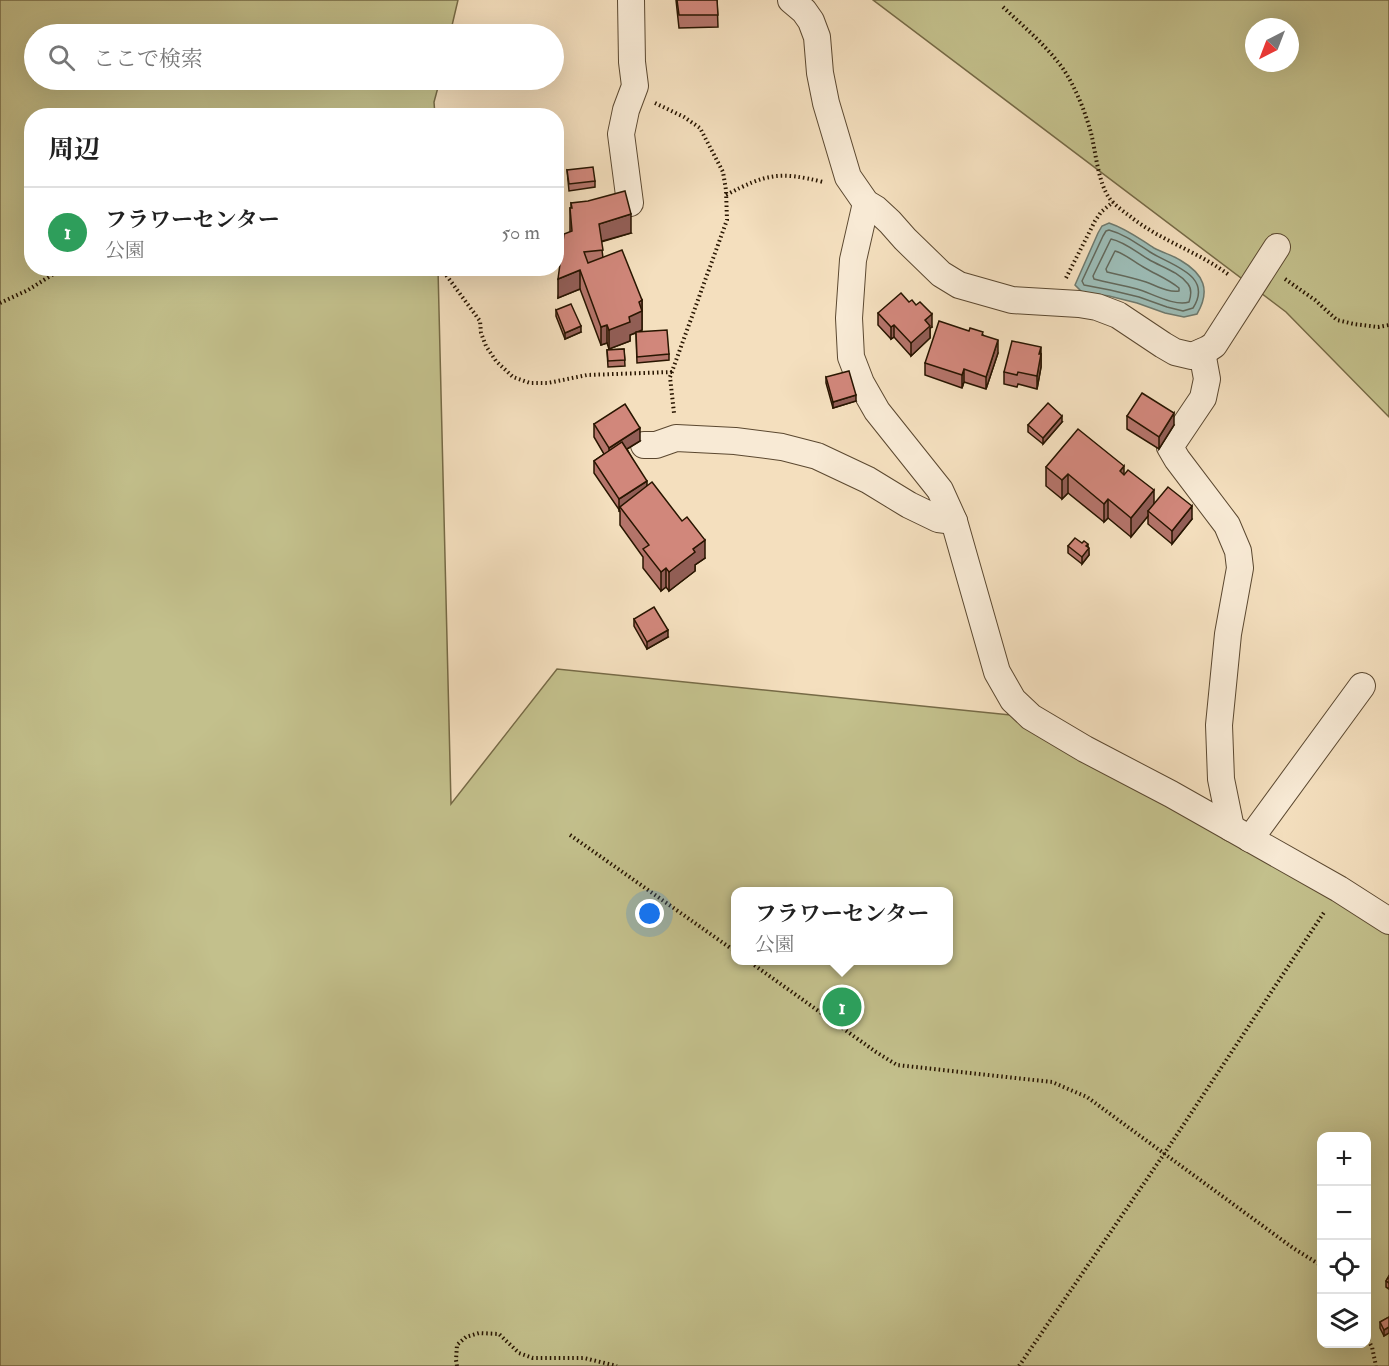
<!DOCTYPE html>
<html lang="ja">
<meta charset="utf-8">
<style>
:root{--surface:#fff;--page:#f6f6f6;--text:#222;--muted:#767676;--line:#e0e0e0;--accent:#8f2418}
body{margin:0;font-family:"IM FELL Double Pica","Noto Serif JP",serif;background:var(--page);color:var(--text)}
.controls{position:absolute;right:18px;bottom:18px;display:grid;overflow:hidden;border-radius:12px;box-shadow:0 6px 24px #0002}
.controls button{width:54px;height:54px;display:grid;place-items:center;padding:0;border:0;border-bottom:2px solid var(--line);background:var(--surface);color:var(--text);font:30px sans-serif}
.compass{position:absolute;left:1245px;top:18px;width:54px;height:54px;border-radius:50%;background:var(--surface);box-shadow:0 6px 24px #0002;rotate:222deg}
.you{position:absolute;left:650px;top:914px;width:21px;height:21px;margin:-15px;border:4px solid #fff;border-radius:50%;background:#1a73e8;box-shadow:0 0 0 9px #1a73e833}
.badge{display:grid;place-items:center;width:39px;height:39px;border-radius:50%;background:var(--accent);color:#fff;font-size:20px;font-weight:700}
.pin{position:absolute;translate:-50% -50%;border:3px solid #fff;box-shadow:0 2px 6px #0006}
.popup{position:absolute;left:731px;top:887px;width:222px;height:78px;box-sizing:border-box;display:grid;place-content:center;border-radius:12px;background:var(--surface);filter:drop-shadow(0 2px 4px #0005);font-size:20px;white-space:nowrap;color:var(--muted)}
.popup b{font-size:22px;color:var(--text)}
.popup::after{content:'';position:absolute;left:50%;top:100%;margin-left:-12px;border:12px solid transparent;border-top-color:var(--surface)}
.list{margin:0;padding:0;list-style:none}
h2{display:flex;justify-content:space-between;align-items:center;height:78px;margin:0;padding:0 24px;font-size:26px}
h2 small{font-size:20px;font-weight:400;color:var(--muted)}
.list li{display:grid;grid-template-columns:39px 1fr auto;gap:18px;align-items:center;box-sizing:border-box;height:90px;padding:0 24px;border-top:2px solid var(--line)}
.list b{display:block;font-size:22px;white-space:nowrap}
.list p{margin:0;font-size:20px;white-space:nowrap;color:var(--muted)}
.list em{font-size:20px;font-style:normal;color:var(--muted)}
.icon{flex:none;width:33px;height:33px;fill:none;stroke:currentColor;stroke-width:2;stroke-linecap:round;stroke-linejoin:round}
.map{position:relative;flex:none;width:1389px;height:1366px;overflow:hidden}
.search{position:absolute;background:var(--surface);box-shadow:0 6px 24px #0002;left:24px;top:24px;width:540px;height:66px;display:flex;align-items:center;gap:15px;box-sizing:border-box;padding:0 21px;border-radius:33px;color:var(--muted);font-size:22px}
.panel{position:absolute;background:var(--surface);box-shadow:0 6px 24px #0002;left:24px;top:108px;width:540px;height:168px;border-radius:24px}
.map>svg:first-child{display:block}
.green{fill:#c3c08c;stroke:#766a46;stroke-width:1.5;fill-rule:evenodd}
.water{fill:#9cbcb6;stroke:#6e796d;stroke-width:1.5}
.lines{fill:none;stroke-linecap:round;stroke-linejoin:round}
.shore{stroke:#62685b;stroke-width:1.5}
.street-casing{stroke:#5b4830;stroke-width:28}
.path{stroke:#281500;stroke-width:4;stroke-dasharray:1.5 3;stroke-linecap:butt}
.street{stroke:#f8ead5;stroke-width:26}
.wall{fill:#b4746a;stroke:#281500;stroke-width:1.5}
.shaded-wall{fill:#925e56;stroke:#281500;stroke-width:1.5}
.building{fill:#d1877b;stroke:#281500;stroke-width:1.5}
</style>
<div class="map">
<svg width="1389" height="1366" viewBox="0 0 1389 1366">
<rect width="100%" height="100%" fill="#f4dfbe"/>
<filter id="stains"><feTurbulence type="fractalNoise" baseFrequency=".00333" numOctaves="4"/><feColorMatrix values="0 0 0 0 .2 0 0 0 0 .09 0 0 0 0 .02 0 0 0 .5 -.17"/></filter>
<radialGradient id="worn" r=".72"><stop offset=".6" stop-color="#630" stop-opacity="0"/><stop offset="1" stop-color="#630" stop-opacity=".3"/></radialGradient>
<g class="green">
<path d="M0 0H458L450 34H34V80H440L434 102 435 115 32 116V268L438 269 451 804 557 669 1031 717 1389 921V1366H0ZM736 892H948V960H736ZM1322 1136H1366V1344H1322Z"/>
<path d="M873 0H1389V417L1286 312ZM1254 27H1290V63H1254Z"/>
</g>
<path class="water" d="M1109 223C1127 229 1138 238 1154 248 1163 253 1172 255 1180 260 1204 274 1211 290 1197 314L1184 317 1165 313 1137 303 1109 296 1082 292 1075 285 1098 233 1102 226Z"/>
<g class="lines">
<g class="shore">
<path d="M1109 230C1124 234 1136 243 1150 252 1170 265 1214 275 1193 308L1183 311 1167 307 1139 297 1110 290 1084 285 1082 281 1103 236 1106 231Z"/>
<path d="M1111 239C1125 242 1136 252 1148 259 1161 267 1178 271 1188 284 1192 289 1191 296 1189 302 1175 307 1151 293 1137 289 1123 285 1108 283 1094 279L1093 276Z"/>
<path d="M1115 251C1126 254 1135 263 1145 268 1157 275 1168 279 1179 288V291C1169 293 1157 286 1146 282 1134 278 1120 275 1107 272L1106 269Z"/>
</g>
<g class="street-casing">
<g id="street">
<polyline points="791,0 804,11 811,21 817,37 820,73 826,103 848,177 866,203 876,209 890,222 905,239 941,274 959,285 1012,300 1079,304 1097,307 1118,315 1163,345 1175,352 1192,356 1208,349 1214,345 1277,247"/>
<polyline points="630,203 621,134 626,110 635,86 632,62 631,0"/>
<polyline points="866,203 853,260 849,318 851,357 861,383 877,411 940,490 954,521 997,672 1013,700 1031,717 1085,749 1171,794 1339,889 1389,921"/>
<polyline points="1202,352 1207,379 1203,398 1170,447 1177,459 1227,525 1238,551 1240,568 1228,634 1219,725 1221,779 1231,828"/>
<polyline points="644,445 656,445 676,438 735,441 782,447 817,456 868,480 909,505 938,519 954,521"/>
<polyline points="1250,839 1362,686"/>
</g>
</g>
<g class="path">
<path d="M1003 7C1024 27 1047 46 1064 70 1076 89 1085 111 1091 133 1096 153 1098 183 1110 199 1116 206 1124 212 1131 217 1161 241 1199 252 1229 275"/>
<polyline points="655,103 684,117 700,128 723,172 726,190 727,220 670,377 674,413"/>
<path d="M726 195C766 174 779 171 823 182"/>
<polyline points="441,268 480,321 481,333 486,346 496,361 513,377 530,383 548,383 587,375 672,372"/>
<polyline points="1066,278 1095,221 1101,212 1113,202"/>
<polyline points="1285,279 1315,300 1337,320 1354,324 1378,327 1389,325"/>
<polyline points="0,303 28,290 63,268"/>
<polyline points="570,835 736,952"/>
<polyline points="747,960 876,1052 897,1065 1052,1082 1087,1097 1293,1248 1322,1266"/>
<polyline points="1366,1336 1372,1347 1376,1366"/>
<polyline points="457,1366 456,1360 457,1345 466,1337 479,1333 499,1334 519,1353 533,1358 584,1358 617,1366"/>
<polyline points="1019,1366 1164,1154 1325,911"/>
</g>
<use href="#street" class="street"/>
</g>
<g class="wall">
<polygon points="676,0 717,0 718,27 679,28"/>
<polygon points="567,170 595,181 595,187 569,191"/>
<polygon points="571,203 631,233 601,242 603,258 642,300 642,330 637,332 669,354 669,360 637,363 636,333 630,335 630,341 609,349 607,343 601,345 580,289 558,298 570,232 570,208 571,208"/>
<polygon points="909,302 932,327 930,328 930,338 911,356 894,337 891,339 878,325 878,313"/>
<polygon points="556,310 581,332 565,339 556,316"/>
<polygon points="969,331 983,335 998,353 986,389 964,382 962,388 925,375 925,363"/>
<polygon points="624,349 625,366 608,367 607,350"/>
<polygon points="1041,354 1041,367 1037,389 1018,384 1017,387 1004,384 1004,372"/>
<polygon points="826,377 856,401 833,408 826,383"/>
<polygon points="1127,416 1174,425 1159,449 1127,429"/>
<polygon points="1062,422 1043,444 1028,432 1028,425"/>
<polygon points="594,424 640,441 627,449 647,486 705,558 695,565 695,571 669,591 666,587 661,591 643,568 643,557 620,525 620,511 594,473 594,461 604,454 594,437"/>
<polygon points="1046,467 1124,475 1154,504 1192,519 1172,544 1148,524 1148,516 1131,537 1108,518 1104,522 1068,493 1062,499 1046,486"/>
<polygon points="1068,546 1088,547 1089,555 1082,564 1068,553"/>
<polygon points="634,619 668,637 647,649 634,626"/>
<polygon points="1389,1276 1389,1289 1386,1287 1386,1281"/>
<polygon points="1389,1317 1389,1333 1384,1336 1380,1328 1380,1322"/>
</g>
<g class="shaded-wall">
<polygon points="631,214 631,233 599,242 599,224"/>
<polygon points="580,270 580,289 558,298 558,279"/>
<polygon points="642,300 642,330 630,335 630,341 609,349 609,330 629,317 639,302"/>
<polygon points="932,314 932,327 930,328 930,338 911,356 911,343 925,320"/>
<polygon points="607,325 607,343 601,345 601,327"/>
<polygon points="894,325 894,337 891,339 891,327"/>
<polygon points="581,326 581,332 565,339 565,333"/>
<polygon points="998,340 998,353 986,389 986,377"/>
<polygon points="1041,347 1041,367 1037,389 1037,376"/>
<polygon points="964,369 964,382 962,388 962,375"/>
<polygon points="856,395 856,401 833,408 833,402"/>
<polygon points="1174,413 1174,425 1159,449 1159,437"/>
<polygon points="1062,416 1062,422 1043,444 1043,438"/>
<polygon points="640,428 640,441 609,460 609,448"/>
<polygon points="1124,466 1124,485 1120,471"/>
<polygon points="1068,474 1068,493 1062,499 1062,480"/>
<polygon points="647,481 647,493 620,507 619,512 619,499"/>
<polygon points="1154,490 1154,509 1148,511 1148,516 1131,537 1131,518"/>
<polygon points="1108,499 1108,518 1104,522 1104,504"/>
<polygon points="1192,506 1192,519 1172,544 1172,531"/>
<polygon points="705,540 705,558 695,565 695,571 669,591 669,572 693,549"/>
<polygon points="1088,544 1088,550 1089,548 1089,555 1082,564 1082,557"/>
<polygon points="666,568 666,587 661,591 661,572"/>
<polygon points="668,630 668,637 647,649 647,642"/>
<polygon points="1389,1327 1389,1333 1384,1336 1384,1330"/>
</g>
<g class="building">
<polygon points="677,0 717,0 718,15 679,15"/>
<polygon points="593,167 595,181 569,184 567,170"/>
<polygon points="625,191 631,214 599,224 603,250 584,252 588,263 622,250 642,300 639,302 642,311 629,317 630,322 609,330 607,325 601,327 580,270 558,279 564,234 572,231 570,208 572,208 571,203 588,201"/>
<polygon points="901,293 909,302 912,300 916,305 920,302 932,314 925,320 930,326 911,343 894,325 891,327 878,313"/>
<polygon points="571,304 581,326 565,333 556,310"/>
<polygon points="939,321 969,331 970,328 983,332 982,335 998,340 986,377 964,369 962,375 925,363"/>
<polygon points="667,330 669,354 637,357 636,332"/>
<polygon points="1012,341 1041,347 1039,354 1041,354 1037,376 1018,372 1017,375 1004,372"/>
<polygon points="624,349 625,360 608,361 607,350"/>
<polygon points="849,371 856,395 833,402 826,377"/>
<polygon points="1142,393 1174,413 1159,437 1127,416"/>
<polygon points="1048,403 1062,416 1043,438 1028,425"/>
<polygon points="625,404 640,428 609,448 594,424"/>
<polygon points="1078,429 1124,466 1120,471 1124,475 1128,470 1154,490 1131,518 1108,499 1104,504 1068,474 1062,480 1046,467"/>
<polygon points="622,442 647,481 619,499 594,461"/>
<polygon points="652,482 682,521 687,517 705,540 693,549 695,552 669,572 666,568 661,572 643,549 649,545 620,507"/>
<polygon points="1168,487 1192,506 1172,531 1148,511"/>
<polygon points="1075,538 1082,543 1084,541 1088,544 1086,546 1089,548 1082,557 1068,546"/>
<polygon points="654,607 668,630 647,642 634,619"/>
<polygon points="1389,1276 1389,1283 1386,1281"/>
<polygon points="1389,1317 1389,1327 1384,1330 1380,1322"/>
</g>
<rect width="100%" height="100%" filter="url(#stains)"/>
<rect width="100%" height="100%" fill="url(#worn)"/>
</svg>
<div class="controls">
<button>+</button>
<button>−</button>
<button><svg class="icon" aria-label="locate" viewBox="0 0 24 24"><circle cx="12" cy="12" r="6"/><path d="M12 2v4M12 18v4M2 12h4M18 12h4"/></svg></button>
<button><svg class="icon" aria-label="layers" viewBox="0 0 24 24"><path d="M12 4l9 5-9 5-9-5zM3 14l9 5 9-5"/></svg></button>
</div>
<svg class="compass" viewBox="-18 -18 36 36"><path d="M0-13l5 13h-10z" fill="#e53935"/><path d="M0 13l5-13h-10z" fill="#767676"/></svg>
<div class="you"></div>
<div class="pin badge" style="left:842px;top:1007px;background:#2e9e5b">1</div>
<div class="popup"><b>フラワーセンター</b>公園</div>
<div class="search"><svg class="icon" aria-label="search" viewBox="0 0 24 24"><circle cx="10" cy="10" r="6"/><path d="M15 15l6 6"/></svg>ここで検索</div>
<section class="panel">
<h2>周辺<small></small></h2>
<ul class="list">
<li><span class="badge" style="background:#2e9e5b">1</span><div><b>フラワーセンター</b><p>公園</p></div><em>50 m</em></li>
</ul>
</section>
</div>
